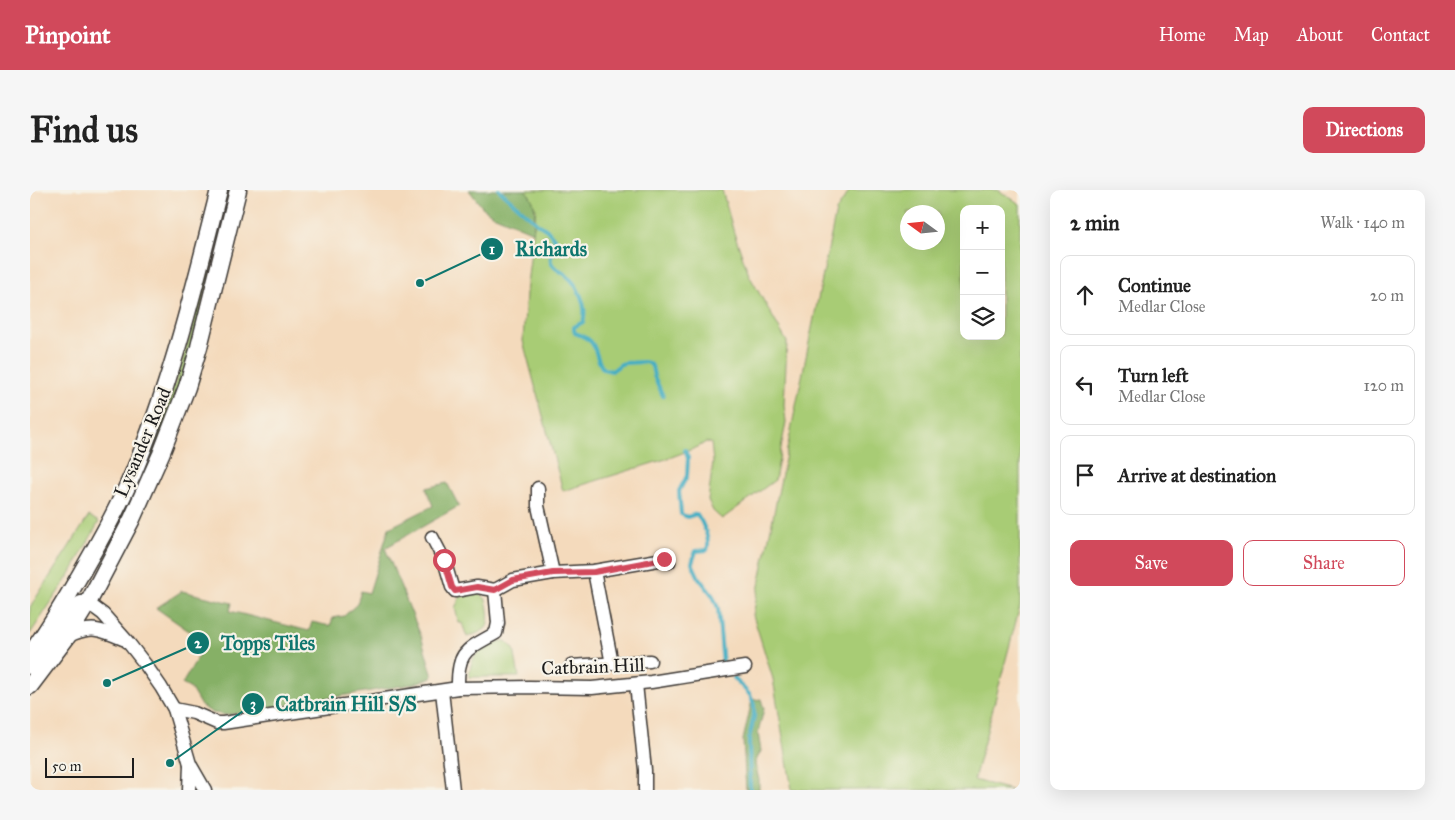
<!DOCTYPE html>
<meta charset="utf-8">
<style>
:root{--surface:#fff;--page:#f6f6f6;--text:#222;--muted:#767676;--line:#e0e0e0;--accent:#d1495b}
body{margin:0;font-family:"IM FELL Great Primer",serif;background:var(--page);color:var(--text)}
.controls{position:absolute;right:15px;top:15px;display:grid;overflow:hidden;border-radius:10px;box-shadow:0 5px 20px #0002}
.controls button{width:45px;height:45px;display:grid;place-items:center;padding:0;border:0;border-bottom:1px solid var(--line);background:var(--surface);color:var(--text);font:25px sans-serif}
.compass{position:absolute;left:870px;top:15px;width:45px;height:45px;border-radius:50%;background:var(--surface);box-shadow:0 5px 20px #0002;rotate:285deg}
.scale{position:absolute;left:15px;bottom:12px;width:89px;box-sizing:border-box;padding-left:5px;border:2px solid #1c1c1c;border-top:0;font-size:14px;line-height:18px;white-space:nowrap;color:#1c1c1c;-webkit-text-stroke:4px #f7f3e8;paint-order:stroke}
.stop{position:absolute;width:15px;height:15px;margin:-11px;border:4px solid #d1495b;border-radius:50%;background:#fff}
.stop.end{background:#d1495b;border-color:#fff;box-shadow:0 1px 5px #0008}
.list{margin:0;padding:0;list-style:none}
h2{display:flex;justify-content:space-between;align-items:center;height:65px;margin:0;padding:0 20px;font-size:21px}
h2 small{font-size:16px;font-weight:400;color:var(--muted)}
.list li{display:grid;grid-template-columns:32px 1fr auto;gap:15px;align-items:center;box-sizing:border-box;height:80px;margin:0 10px 10px;padding:0 10px;border:1px solid var(--line);border-radius:10px}
.list b{display:block;font-size:19px;white-space:nowrap}
.list p{margin:0;font-size:16px;white-space:nowrap;color:var(--muted)}
.list em{font-size:16px;font-style:normal;color:var(--muted)}
.actions{display:flex;gap:10px;padding:15px 20px}
.actions a{flex:1;padding:11px 0;border:1px solid var(--accent);border-radius:10px;text-align:center;font-size:18px;color:var(--accent)}
.actions .main{background:var(--accent);color:#fff}
.icon{flex:none;width:28px;height:28px;fill:none;stroke:currentColor;stroke-width:2;stroke-linecap:round;stroke-linejoin:round}
.map{position:relative;flex:none;width:990px;height:600px;overflow:hidden;border-radius:10px}
header{display:flex;align-items:center;gap:30px;box-sizing:border-box;height:70px;padding:0 25px;background:var(--accent);color:#fff}
header strong{font-size:24px}
nav{display:flex;gap:28px;margin-inline-start:auto;font-size:18px}
.intro{display:flex;align-items:center;justify-content:space-between;box-sizing:border-box;height:120px;padding:0 30px}
h1{margin:0;font-size:35px}
.button{padding:12px 22px;border-radius:10px;background:var(--accent);color:#fff;font-size:18px;font-weight:700}
main{display:flex;gap:30px;padding:0 30px}
aside{flex:1;background:var(--surface);border-radius:10px;box-shadow:0 5px 20px #0002}
.map>svg:first-child{display:block}
.green{fill:#a8cc75;stroke:#627448;fill-rule:evenodd}
.forest{fill:#86b066;stroke:#516641}
.lines{fill:none;stroke-linecap:round;stroke-linejoin:round}
.stream{stroke:#44aec3;stroke-width:4}
.minor-casing{stroke:#3c3834;stroke-width:15}
.tertiary-casing{stroke:#3c3834;stroke-width:19}
.minor{stroke:#fff;stroke-width:12}
.tertiary{stroke:#fff;stroke-width:16}
.route{stroke:#d1495b;stroke-width:6}
.labels{text-anchor:middle;stroke-width:4.5;stroke-linejoin:round;paint-order:stroke}
.street-label{font-size:19px;fill:#1c1c1c;stroke:#f7f3e8}
.leader{fill:none;stroke:#0f766e;stroke-width:2}
.callout-dot{fill:#0f766e;stroke:#f7f3e8;stroke-width:2}
.mark-label{font-size:15px;text-anchor:middle;font-weight:bold;fill:#fff}
.callout-label{font-size:20px;text-anchor:middle;font-weight:bold;fill:#0f766e;stroke:#f7f3e8;stroke-width:4.5;stroke-linejoin:round;paint-order:stroke}
</style>
<header>
<strong>Pinpoint</strong>
<nav><a>Home</a><a>Map</a><a>About</a><a>Contact</a></nav>
</header>
<div class="intro"><h1>Find us</h1><a class="button">Directions</a></div>
<main>
<div class="map">
<svg width="990" height="600" viewBox="0 0 990 600">
<rect width="100%" height="100%" fill="#f7f3e8"/>
<filter id="ink" filterUnits="userSpaceOnUse"><feTurbulence type="fractalNoise" baseFrequency=".02" numOctaves="2"/><feDisplacementMap in="SourceGraphic" scale="10" xChannelSelector="R" yChannelSelector="G"/><feConvolveMatrix kernelMatrix="1 2 1 2 8 2 1 2 1" color-interpolation-filters="sRGB"/></filter>
<filter id="wash" filterUnits="userSpaceOnUse"><feTurbulence type="fractalNoise" baseFrequency=".0096" numOctaves="4" result="noise"/><feDisplacementMap in="SourceGraphic" scale="20" xChannelSelector="R" yChannelSelector="G"/><feGaussianBlur stdDeviation="1.12" result="paint"/><feColorMatrix in="noise" values="0 0 0 0 0 0 0 0 0 0 0 0 0 0 0 0 0 1.4 0 .05"/><feComposite in="paint" operator="in"/></filter>
<g filter="url(#wash)">
<rect width="100%" height="100%" fill="#f4dabc"/>
<g class="green">
<path d="M196 0H201L155 181 125 262 72 375 66 372C93 316 122 260 142 202 165 137 179 67 196 0Z"/>
<polygon points="495,0 692,0 704,43 719,85 757,152 754,215 756,232 745,290 692,329 683,321 678,310 683,272 681,253 676,252 668,257 639,268 533,301 493,151 496,103 506,19 498,3"/>
<path d="M820 0H968L990 14V416L944 590 981 600H762L743 489 723 425 806 21ZM934 19H971V146H934ZM878 22H908V52H878Z"/>
<polygon points="59,326 69,332 40,384 0,444 0,417"/>
<path d="M444 403C448 404 453 405 455 408 458 414 461 434 455 439 450 443 442 445 437 447L432 433H429L425 418 430 407Z"/>
<path d="M470 451H476L484 459 489 487H439C442 461 448 462 470 451Z"/>
</g>
<g class="forest">
<path d="M439 0H495C508 12 505 26 503 42L463 25 452 17Z"/>
<polygon points="417,293 429,316 355,358 391,446 403,487 383,494 196,525 183,523 171,516 161,499 152,494 168,467 170,455 166,446 126,418 152,401 202,413 200,421 279,441 282,432 300,436 303,428 314,426 327,414 331,401 339,403 359,338 403,316 396,298"/>
<polygon points="731,509 734,519 728,543 731,561 725,573 729,590 729,600 716,600 713,550 722,510"/>
</g>
<g class="lines">
<g class="stream">
<path d="M469 0 508 34 517 40 528 53V60L522 64C521 66 520 69 521 72 522 77 531 82 536 85 548 95 558 116 553 132L544 137V140L545 143C571 152 561 160 573 179L582 181 591 174 595 173 614 172 619 173 622 176 624 186 633 206"/>
<path d="M655 260 658 268 657 286 649 301 651 324 657 327 667 324C673 333 681 350 677 360L666 361 662 373 669 388 683 406 688 418 693 476"/>
<polyline points="704,488 720,505 724,515 724,526 719,549 720,600"/>
</g>
</g>
</g>
<g filter="url(#ink)">
<g class="lines">
<g class="minor-casing">
<g id="minor">
<polyline points="508,298 508,316 523,383"/>
<polyline points="402,347 414,370 422,397 425,401 447,397 465,400"/>
<polyline points="564,381 582,474"/>
<path d="M37 447C60 435 70 439 93 449"/>
<polyline points="541,476 620,471"/>
<polyline points="0,478 11,468 44,416 51,412 58,413 73,424 97,451 115,474 131,497 144,519 160,574 175,600"/>
<polyline points="606,494 615,580 615,600"/>
<path d="M428 498C427 461 436 460 466 443L468 433 465 400 483 390 523 383 564 381 634 369 639 372"/>
<polyline points="412,501 423,600"/>
<polyline points="144,519 164,523 187,533 193,533 428,498 499,497 562,498 621,492 715,477"/>
<polyline points="159,600 160,574"/>
</g>
</g>
<g class="tertiary-casing">
<g id="tertiary">
<path d="M0 465C21 435 40 403 58 371 77 338 95 305 109 269 144 182 166 91 189 0"/>
<polyline points="0,496 37,447 58,413 102,329 131,264 157,197 169,157 208,0"/>
</g>
</g>
<use href="#minor" class="minor"/>
<use href="#tertiary" class="tertiary"/>
</g>
</g>
<g class="lines" filter="url(#ink)">
<polyline class="route" points="414,370 422,397 425,401 447,397 465,400 483,390 523,383 564,382 634,369"/>
</g>
<g class="labels">
<g class="street-label">
<text transform="translate(112 252) rotate(-67)" y="7">Lysander Road</text>
<text transform="translate(563 476) rotate(-2)" y="7">Catbrain Hill</text>
</g>
</g>
<path class="leader" d="M390 93L462 59M77 493L168 453M140 573L223 514"/>
<g class="callout-dot">
<circle cx="390" cy="93" r="5"/>
<circle cx="77" cy="493" r="5"/>
<circle cx="140" cy="573" r="5"/>
<circle cx="462" cy="59" r="12"/>
<circle cx="168" cy="453" r="12"/>
<circle cx="223" cy="514" r="12"/>
</g>
<g class="mark-label">
<text x="462" y="64">1</text>
<text x="168" y="458">2</text>
<text x="223" y="519">3</text>
</g>
<g class="callout-label">
<text x="521" y="66">Richards</text>
<text x="238" y="460">Topps Tiles</text>
<text x="316" y="521">Catbrain Hill S/S</text>
</g>
</svg>
<div class="controls">
<button>+</button>
<button>−</button>
<button><svg class="icon" aria-label="layers" viewBox="0 0 24 24"><path d="M12 4l9 5-9 5-9-5zM3 14l9 5 9-5"/></svg></button>
</div>
<svg class="compass" viewBox="-18 -18 36 36"><path d="M0-13l5 13h-10z" fill="#e53935"/><path d="M0 13l5-13h-10z" fill="#767676"/></svg>
<div class="scale">50 m</div>
<div class="stop" style="left:414px;top:370px"></div>
<div class="stop end" style="left:634px;top:369px"></div>
</div>
<aside>
<h2>2 min<small>Walk · 140 m</small></h2>
<ul class="list">
<li><svg class="icon" aria-label="ahead" viewBox="0 0 24 24"><path d="M12 20V5M6 11l6-6 6 6"/></svg><div><b>Continue</b><p>Medlar Close</p></div><em>20 m</em></li>
<li><svg class="icon" aria-label="left" viewBox="0 0 24 24"><path d="M17 20v-9H6M10 6l-5 5 5 5"/></svg><div><b>Turn left</b><p>Medlar Close</p></div><em>120 m</em></li>
<li><svg class="icon" aria-label="arrive" viewBox="0 0 24 24"><path d="M6 21V4h12l-3 4 3 4H6"/></svg><div><b>Arrive at destination</b></div></li>
</ul>
<div class="actions"><a class="main">Save</a><a>Share</a></div>
</aside>
</main>
